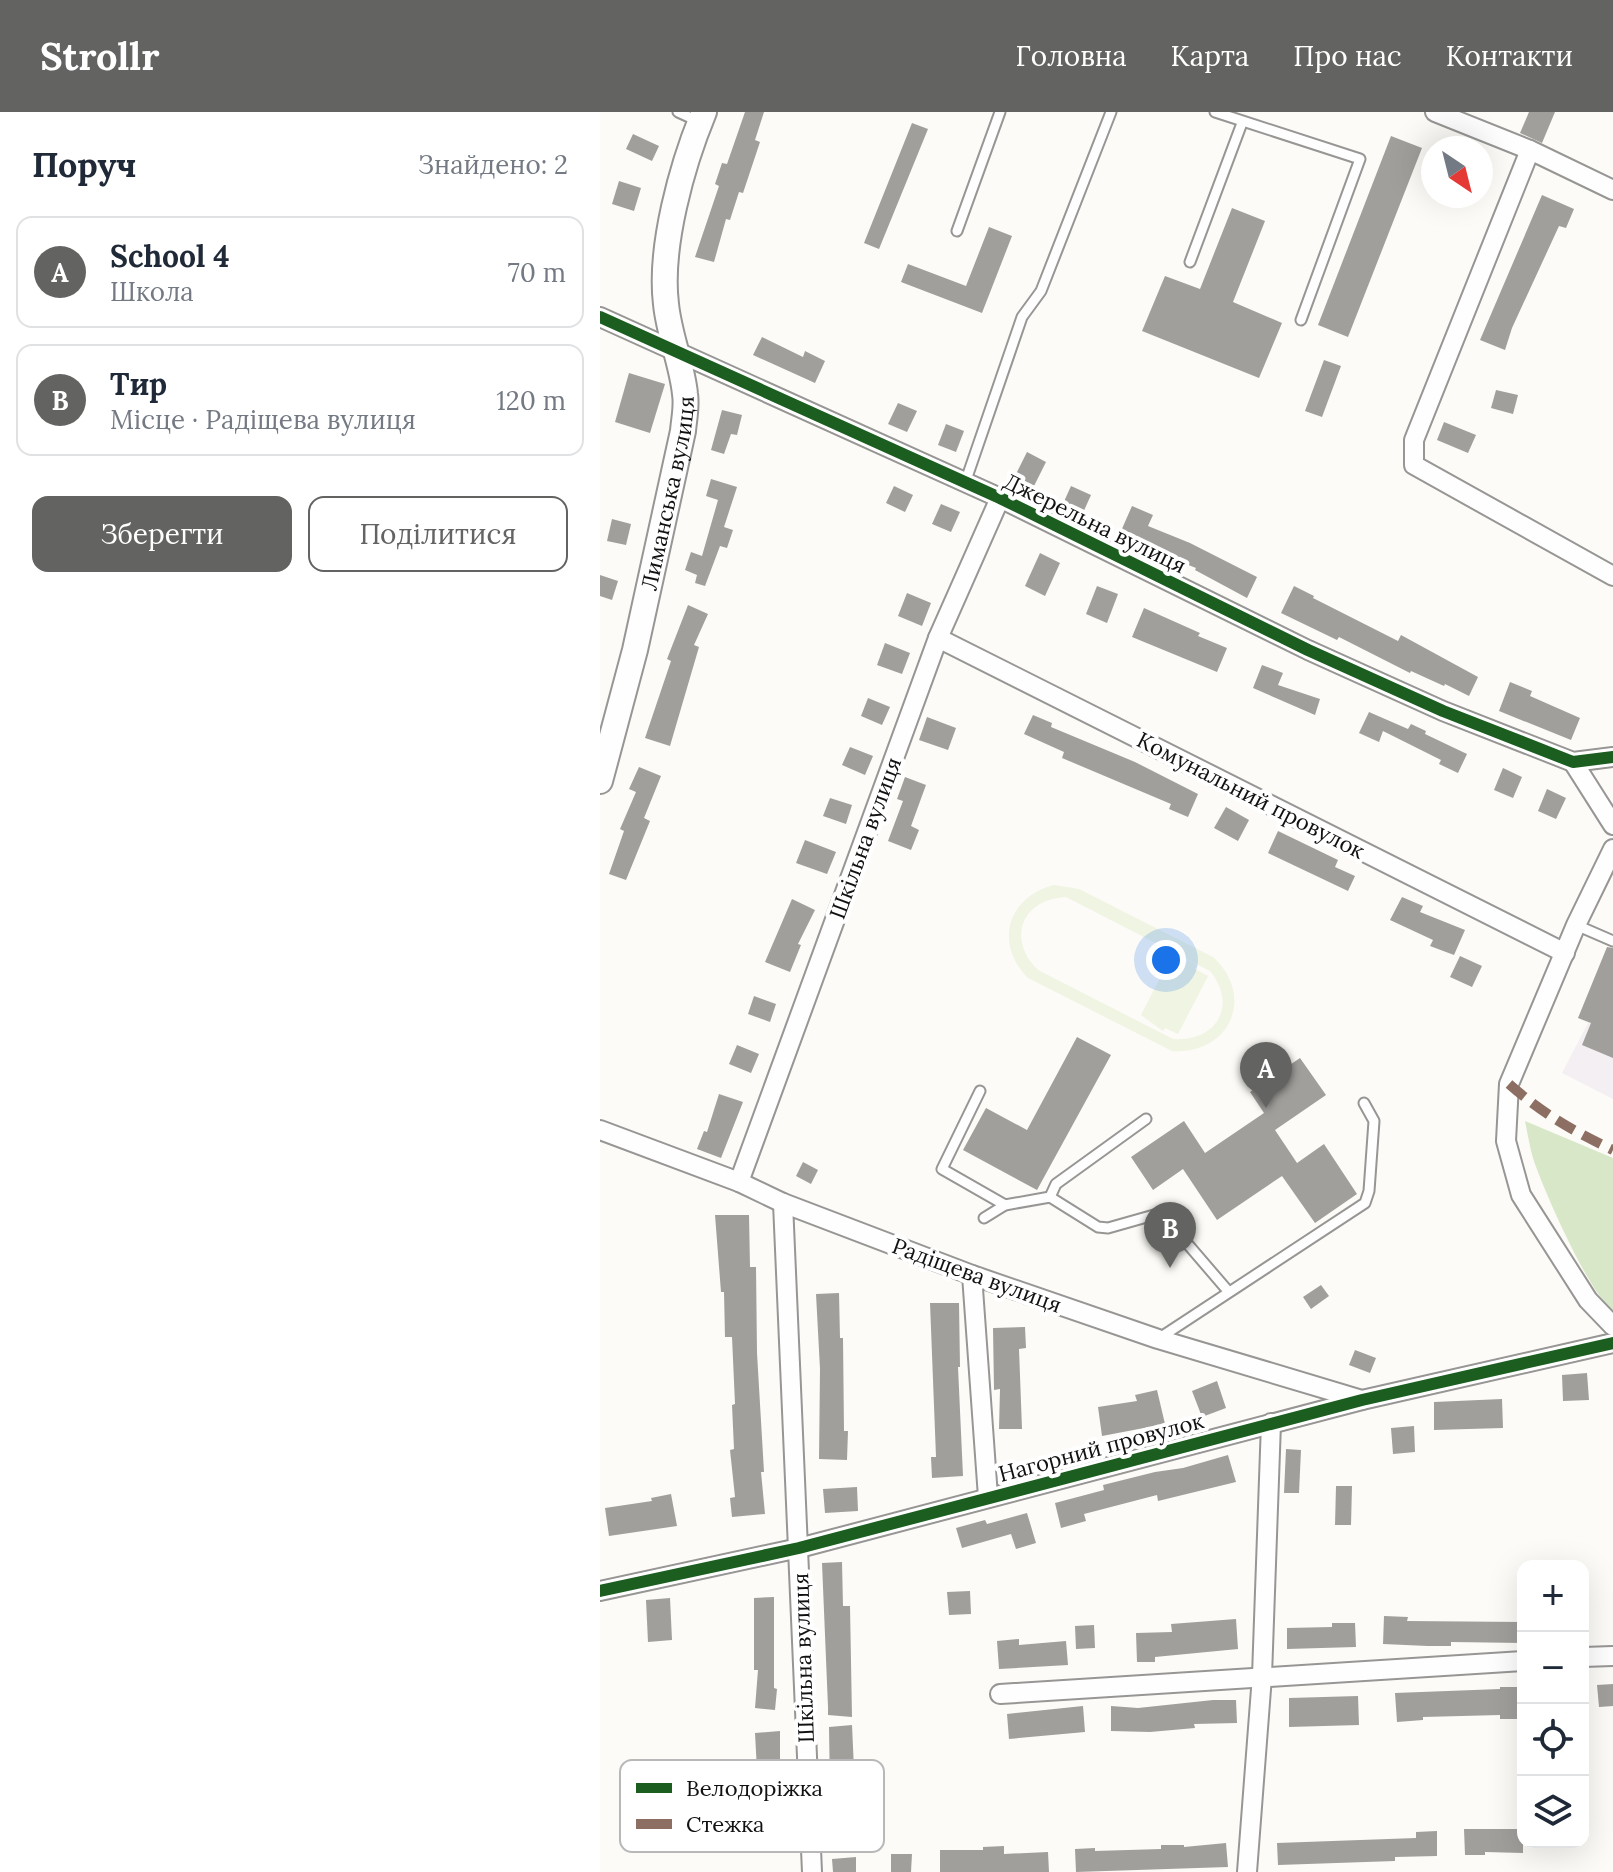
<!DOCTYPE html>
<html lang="uk">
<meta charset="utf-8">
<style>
:root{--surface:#fff;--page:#f6f6f7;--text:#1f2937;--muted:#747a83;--line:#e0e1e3;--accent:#636362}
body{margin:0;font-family:Lora,serif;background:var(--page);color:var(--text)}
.controls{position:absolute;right:24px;bottom:24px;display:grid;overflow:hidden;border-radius:16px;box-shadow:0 8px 32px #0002}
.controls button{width:72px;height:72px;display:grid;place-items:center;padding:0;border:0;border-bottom:2px solid var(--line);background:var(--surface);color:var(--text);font:40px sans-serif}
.compass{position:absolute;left:821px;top:24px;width:72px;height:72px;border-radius:50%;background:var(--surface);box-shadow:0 8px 32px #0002;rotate:145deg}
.you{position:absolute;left:566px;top:848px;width:28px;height:28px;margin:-20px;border:6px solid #fff;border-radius:50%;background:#1a73e8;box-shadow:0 0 0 12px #1a73e833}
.badge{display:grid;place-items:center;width:52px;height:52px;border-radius:50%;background:var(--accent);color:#fff;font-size:26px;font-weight:700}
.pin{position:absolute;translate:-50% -66px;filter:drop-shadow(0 2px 4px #0008)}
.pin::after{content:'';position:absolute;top:42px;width:28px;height:24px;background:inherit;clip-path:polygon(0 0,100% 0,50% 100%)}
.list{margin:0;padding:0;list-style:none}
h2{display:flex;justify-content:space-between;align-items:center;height:104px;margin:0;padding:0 32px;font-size:34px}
h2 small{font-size:26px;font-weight:400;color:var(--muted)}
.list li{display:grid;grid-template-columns:52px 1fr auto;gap:24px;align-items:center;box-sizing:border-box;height:112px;margin:0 16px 16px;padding:0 16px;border:2px solid var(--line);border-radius:16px}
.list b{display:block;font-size:30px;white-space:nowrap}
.list p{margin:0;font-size:26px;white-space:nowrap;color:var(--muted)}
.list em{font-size:26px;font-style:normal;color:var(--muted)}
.actions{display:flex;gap:16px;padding:24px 32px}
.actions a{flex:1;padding:18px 0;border:2px solid var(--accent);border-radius:16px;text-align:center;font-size:28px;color:var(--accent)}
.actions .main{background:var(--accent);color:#fff}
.icon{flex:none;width:44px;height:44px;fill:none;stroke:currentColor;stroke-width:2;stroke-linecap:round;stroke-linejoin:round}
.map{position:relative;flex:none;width:1013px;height:1760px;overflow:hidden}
header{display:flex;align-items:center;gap:48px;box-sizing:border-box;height:112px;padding:0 40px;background:var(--accent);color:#fff}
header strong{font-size:38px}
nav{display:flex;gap:44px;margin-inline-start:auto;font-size:28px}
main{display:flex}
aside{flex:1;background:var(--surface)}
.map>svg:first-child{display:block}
.industrial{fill:#f4eff2}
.forest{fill:#d8e7c7}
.pitch{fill:#f0f4e2;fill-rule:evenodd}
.building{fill:#a09f9c}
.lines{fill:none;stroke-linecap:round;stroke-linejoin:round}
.service-casing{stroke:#979695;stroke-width:13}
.minor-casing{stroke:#979695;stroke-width:22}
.tertiary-casing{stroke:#979695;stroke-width:28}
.service{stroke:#fffefe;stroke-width:9}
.minor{stroke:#fffefe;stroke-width:18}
.tertiary{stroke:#fffefe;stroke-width:24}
.quiet{stroke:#8d6e63;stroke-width:10;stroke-dasharray:20 10;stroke-linecap:butt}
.cycleway-casing{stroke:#fff;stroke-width:17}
.cycleway{stroke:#1b5e20;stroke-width:12}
.labels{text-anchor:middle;stroke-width:8;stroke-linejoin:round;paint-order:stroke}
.street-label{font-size:22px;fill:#111;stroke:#fff}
.key{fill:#fff;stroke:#b8b8b8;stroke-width:2}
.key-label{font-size:22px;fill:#111}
</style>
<header>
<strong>Strollr</strong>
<nav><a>Головна</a><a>Карта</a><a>Про нас</a><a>Контакти</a></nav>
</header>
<main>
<aside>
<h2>Поруч<small>Знайдено: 2</small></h2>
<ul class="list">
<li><span class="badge">A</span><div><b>School 4</b><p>Школа</p></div><em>70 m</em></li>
<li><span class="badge">B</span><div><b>Тир</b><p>Місце · Радіщева вулиця</p></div><em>120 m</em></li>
</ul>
<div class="actions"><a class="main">Зберегти</a><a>Поділитися</a></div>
</aside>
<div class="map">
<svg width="1013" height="1760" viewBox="0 0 1013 1760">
<rect width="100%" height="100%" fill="#fcfbf7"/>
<polygon class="industrial" points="1013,845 1013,987 962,961 988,911 978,906"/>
<path class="forest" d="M925 1009 1013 1046V1199C989 1181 946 1083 935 1052 930 1038 928 1023 925 1009Z"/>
<g class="pitch">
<path d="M454 773 479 777 613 845C656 884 630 943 572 939L428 866C394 832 407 785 454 773ZM466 785 610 859C638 893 617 930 573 927L438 858C406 827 422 787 466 785Z"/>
<polygon points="571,845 585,853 588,848 597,853 595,857 608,864 578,922 565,916 563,919 541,903"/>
</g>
<g class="building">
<polygon points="145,0 164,0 155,28 160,30 143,81 139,80 130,108 126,107 114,150 95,145 119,74 115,72 122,51 127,52"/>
<polygon points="929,0 955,0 942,31 920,21"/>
<polygon points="312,11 328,17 279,137 264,131"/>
<polygon points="33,22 59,34 52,49 26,37"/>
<polygon points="791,24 822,36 748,225 718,213"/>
<polygon points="19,69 41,76 34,99 12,92"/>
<polygon points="942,83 974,97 966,116 959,114 912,216 905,238 880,228"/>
<polygon points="632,96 665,109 633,190 682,211 659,266 542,219 565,164 600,177"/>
<polygon points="389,115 412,124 382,201 301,170 308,152 366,174"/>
<polygon points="162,225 203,245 205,239 225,249 215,271 153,243"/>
<polygon points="724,248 741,254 722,305 705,299"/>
<polygon points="29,261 65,272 50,321 15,310"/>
<polygon points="896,278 918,283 913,302 891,296"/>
<polygon points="298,291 317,299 307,320 288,312"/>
<polygon points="122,298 142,303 137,323 131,322 124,342 111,338"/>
<polygon points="844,310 876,323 868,341 837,328"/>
<polygon points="346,312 364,319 356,340 338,333"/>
<polygon points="427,340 446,350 431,380 412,370"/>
<polygon points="111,367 137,375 124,415 133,418 127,436 120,434 105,474 95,471 97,463 85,458 91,440 102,444 118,388 106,384"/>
<polygon points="294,374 313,383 305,400 286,391"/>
<polygon points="471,374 491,383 482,403 462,394"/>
<polygon points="341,392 360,400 351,420 332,412"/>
<polygon points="532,394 553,403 548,414 590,431 657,465 647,486 595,458 596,456 561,442 563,438 521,419"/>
<polygon points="12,407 31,412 26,433 7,429"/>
<polygon points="440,441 460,451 445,484 425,474"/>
<polygon points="0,463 18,469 12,488 0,484"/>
<polygon points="497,474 518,482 507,511 486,502"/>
<polygon points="694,474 714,484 713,486 798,529 801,523 878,565 869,584 845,572 844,574 811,559 810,561 739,525 737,528 681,501"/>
<polygon points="307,481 331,491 322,514 298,504"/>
<polygon points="88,493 108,502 94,533 99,535 70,634 45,626 71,549 67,547"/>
<polygon points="544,496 600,521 598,524 627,536 617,560 532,525"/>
<polygon points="285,531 310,541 302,562 277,553"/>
<polygon points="662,553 683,561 678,573 720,587 715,603 653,576"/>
<polygon points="910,570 932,579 930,584 980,606 971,628 899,599"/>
<polygon points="268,586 290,595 282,613 261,604"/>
<polygon points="769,600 808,617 811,612 826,619 825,622 867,642 858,661 839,652 841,648 783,619 779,630 759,621"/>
<polygon points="433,603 452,611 451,615 535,650 598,682 588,705 569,697 571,692 462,646 464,640 424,622"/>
<polygon points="327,605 356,616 348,638 319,628"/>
<polygon points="250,635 273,644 265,663 242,653"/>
<polygon points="39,655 61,664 44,706 50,709 26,768 9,762 24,719 20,717 36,680 29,677"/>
<polygon points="903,656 922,665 913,686 894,678"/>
<polygon points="305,665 326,673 311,714 319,718 311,738 288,729 303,689 297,687"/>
<polygon points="947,677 966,686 956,707 938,699"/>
<polygon points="230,686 252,693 246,712 223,704"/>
<polygon points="626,695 649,708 638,729 614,716"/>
<polygon points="678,719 738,748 735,755 755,764 748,779 668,741"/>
<polygon points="205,728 236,740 227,762 196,751"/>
<polygon points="802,785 823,794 820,800 865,818 854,843 830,834 833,828 790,808"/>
<polygon points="192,787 215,798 198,832 201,833 190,860 165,850"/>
<polygon points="1007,835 1013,836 1013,946 982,933 991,911 978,906"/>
<polygon points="860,844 882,854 872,875 850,865"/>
<polygon points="154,884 176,892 170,910 148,902"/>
<polygon points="477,925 511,943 437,1078 363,1038 386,996 427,1018"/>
<polygon points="137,933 159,942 151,961 129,952"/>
<polygon points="700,946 726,983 675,1018 697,1051 724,1032 757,1082 715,1111 682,1064 617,1108 583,1057 553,1078 531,1045 584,1009 605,1041 664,1001 650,980"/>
<polygon points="119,982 143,990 121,1046 97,1037 104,1019 107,1020"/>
<polygon points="203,1050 218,1058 211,1072 196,1064"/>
<polygon points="115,1103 149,1103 150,1155 156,1155 157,1241 164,1360 161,1360 165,1402 132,1405 130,1386 135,1385 130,1338 134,1337 132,1293 135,1292 132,1225 125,1225 124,1180 121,1180"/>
<polygon points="721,1173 729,1184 711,1197 703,1185"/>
<polygon points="239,1181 240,1226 243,1226 244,1319 248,1319 247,1348 219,1347 220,1257 216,1182"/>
<polygon points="330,1191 359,1191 360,1255 358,1255 363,1364 332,1366 331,1345 336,1345"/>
<polygon points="425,1215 426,1236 419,1237 422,1317 399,1317 400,1277 394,1278 393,1216"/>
<polygon points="755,1238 776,1246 770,1261 749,1253"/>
<polygon points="987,1261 989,1288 963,1289 962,1263"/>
<polygon points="617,1269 626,1296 602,1305 592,1279"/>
<polygon points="557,1278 565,1312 502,1324 498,1295 537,1289 535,1283"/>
<polygon points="902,1287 903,1316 834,1318 834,1290"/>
<polygon points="814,1314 815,1340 793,1342 791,1316"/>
<polygon points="686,1337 701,1338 699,1381 684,1381"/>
<polygon points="628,1343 636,1370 558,1389 557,1383 484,1402 486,1409 461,1416 455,1391 504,1378 503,1373 555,1360 583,1356"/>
<polygon points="736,1374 752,1374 751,1413 735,1413"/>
<polygon points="257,1375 258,1399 225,1401 223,1377"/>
<polygon points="71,1382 77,1414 9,1424 5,1396 52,1389 51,1386"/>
<polygon points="427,1401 436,1431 416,1437 411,1422 362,1436 356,1416 385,1408 387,1412"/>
<polygon points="242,1450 243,1494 250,1494 252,1605 228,1603 228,1595 222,1451"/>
<polygon points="370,1479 371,1502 349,1503 347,1480"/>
<polygon points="174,1485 174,1576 177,1577 175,1598 155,1596 158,1558 154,1558 154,1486"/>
<polygon points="70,1486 72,1528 48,1530 46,1488"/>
<polygon points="784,1504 808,1505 807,1509 923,1510 923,1531 851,1530 851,1534 828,1534 783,1532"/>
<polygon points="636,1507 638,1537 555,1545 555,1550 537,1550 536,1521 572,1520 571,1512"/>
<polygon points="732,1511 755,1511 756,1535 687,1537 687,1516 732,1515"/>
<polygon points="494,1513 495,1536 476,1537 475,1514"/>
<polygon points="419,1527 419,1533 466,1529 468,1553 399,1557 397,1529"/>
<polygon points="1013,1572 1013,1594 999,1595 997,1573"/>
<polygon points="900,1575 923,1575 923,1607 900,1607 900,1603 823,1605 823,1608 797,1610 795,1581 900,1577"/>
<polygon points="758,1584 759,1613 689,1615 689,1586"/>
<polygon points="613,1588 636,1588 637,1611 594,1612 595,1616 550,1620 511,1619 511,1594 538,1596"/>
<polygon points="483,1594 485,1620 409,1627 407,1602"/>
<polygon points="252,1613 254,1657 259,1657 260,1679 230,1680 229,1615"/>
<polygon points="180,1619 180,1677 158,1677 155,1621"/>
<polygon points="864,1717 923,1717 923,1741 885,1740 885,1743 865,1743"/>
<polygon points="837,1719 837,1744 795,1745 795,1749 678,1753 677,1731 816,1726 816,1720"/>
<polygon points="626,1731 628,1755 476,1760 475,1737 495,1736 495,1739 561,1737 561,1733 584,1733 584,1735"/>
<polygon points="404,1734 404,1742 448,1740 449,1760 340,1760 340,1738 383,1738 383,1735"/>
<polygon points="291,1742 312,1742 311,1760 291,1760"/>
<polygon points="256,1745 256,1760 233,1760 232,1747"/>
</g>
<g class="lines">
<g class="service-casing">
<g id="service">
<polyline points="78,0 100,10"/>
<polyline points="615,0 760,47 701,208"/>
<polyline points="357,119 400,0"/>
<polyline points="590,150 642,11"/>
<polyline points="365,371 422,205 441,179 511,0"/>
<polyline points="976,813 1013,829"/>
<polyline points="380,979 342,1057 405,1093 450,1085 498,1115 508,1116 561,1101 628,1179"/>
<polyline points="450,1085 456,1072 546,1007"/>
<polyline points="384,1106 405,1093"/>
<polyline points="558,1227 765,1091 769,1079 774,1009 764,991"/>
</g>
</g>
<g class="minor-casing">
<g id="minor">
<polyline points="835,0 930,38 1013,78"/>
<polyline points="930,38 814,328 814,353 1013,464"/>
<polyline points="0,205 400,386 708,538 843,599 973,650 1013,645"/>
<polyline points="338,526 965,841"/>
<polyline points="973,650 1013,713"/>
<polyline points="1013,737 976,813 909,972 906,1029 921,1083 988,1188 1013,1214"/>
<polyline points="0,1018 139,1070 183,1091 372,1163 558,1227 762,1288"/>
<polyline points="139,1070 338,526 400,386"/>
<polyline points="183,1091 212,1760"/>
<polyline points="372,1163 388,1385"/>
<polyline points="0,1479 199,1436 762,1288 1013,1231"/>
<polyline points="983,1545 1013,1544"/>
<polyline points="400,1582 923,1549"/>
<polyline points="647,1760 662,1564 671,1311"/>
</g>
</g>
<g class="tertiary-casing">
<g id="tertiary">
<path id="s1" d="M0 669 35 538 83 319C84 307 87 294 85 282 82 252 69 223 66 192 59 135 82 53 104 0"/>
</g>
</g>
<use href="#service" class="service"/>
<use href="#minor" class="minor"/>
<use href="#tertiary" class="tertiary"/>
<path class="quiet" d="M909 972C943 1002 973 1019 1013 1038"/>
<g class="cycleway-casing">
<g id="cycleway">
<polyline points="0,205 400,386 708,538 843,599 973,650 1013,645"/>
<polyline points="0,1479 199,1436 762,1288 1013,1231"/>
</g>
</g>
<use href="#cycleway" class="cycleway"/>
</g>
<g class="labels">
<g class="street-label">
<text dy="8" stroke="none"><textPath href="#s1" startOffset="296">Лиманська вулиця</textPath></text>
<text transform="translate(495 411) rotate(26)" y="8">Джерельна вулиця</text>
<text transform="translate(651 683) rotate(27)" y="8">Комунальний провулок</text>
<text transform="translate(265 726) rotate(-70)" y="8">Шкільна вулиця</text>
<text transform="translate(377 1163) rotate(20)" y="8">Радіщева вулиця</text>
<text transform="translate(501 1335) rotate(-15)" y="8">Нагорний провулок</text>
<text transform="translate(203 1546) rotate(-92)" y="8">Шкільна вулиця</text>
</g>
</g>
<rect x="20" y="1648" width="264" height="92" rx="12" class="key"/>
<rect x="36" y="1671" width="36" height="10" fill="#1b5e20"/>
<rect x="36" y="1707" width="36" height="10" fill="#8d6e63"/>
<g class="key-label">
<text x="86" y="1684">Велодоріжка</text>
<text x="86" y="1720">Стежка</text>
</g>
</svg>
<div class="controls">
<button>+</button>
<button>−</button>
<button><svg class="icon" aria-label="locate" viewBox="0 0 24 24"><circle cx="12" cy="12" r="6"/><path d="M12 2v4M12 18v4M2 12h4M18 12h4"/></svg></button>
<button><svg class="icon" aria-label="layers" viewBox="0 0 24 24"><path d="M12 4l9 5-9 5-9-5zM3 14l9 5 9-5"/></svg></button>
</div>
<svg class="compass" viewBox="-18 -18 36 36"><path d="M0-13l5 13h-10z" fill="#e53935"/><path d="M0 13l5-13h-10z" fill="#747a83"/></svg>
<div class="you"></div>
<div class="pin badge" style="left:666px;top:996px">A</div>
<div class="pin badge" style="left:570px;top:1156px">B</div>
</div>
</main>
